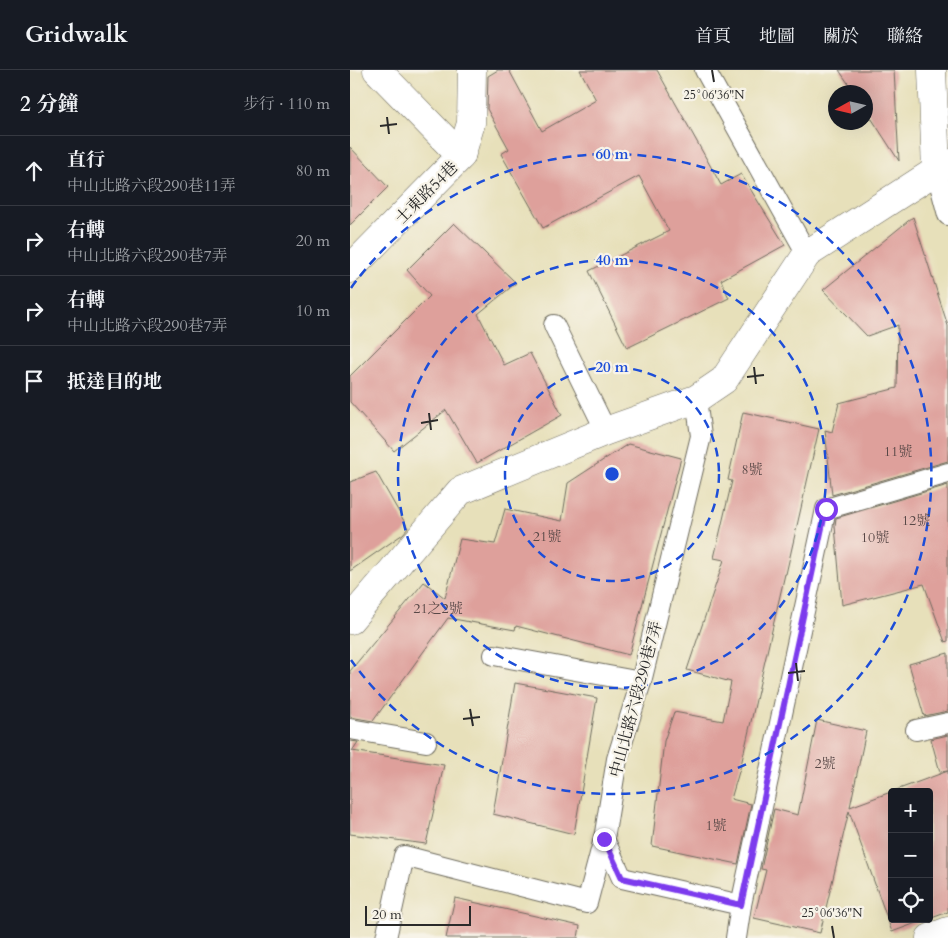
<!DOCTYPE html>
<html lang="zh-TW">
<meta charset="utf-8">
<style>
:root{--surface:#171b24;--page:#20242c;--text:#f1f3f6;--muted:#9ea1a6;--line:#363941}
body{margin:0;font-family:Cardo,"Noto Serif TC",serif;background:var(--page);color:var(--text)}
.controls{position:absolute;right:15px;bottom:15px;display:grid;overflow:hidden;border-radius:5px;box-shadow:0 5px 20px #0002}
.controls button{width:45px;height:45px;display:grid;place-items:center;padding:0;border:0;border-bottom:1px solid var(--line);background:var(--surface);color:var(--text);font:25px sans-serif}
.compass{position:absolute;left:478px;top:15px;width:45px;height:45px;border-radius:50%;background:var(--surface);box-shadow:0 5px 20px #0002;rotate:262deg}
.scale{position:absolute;left:15px;bottom:12px;width:106px;box-sizing:border-box;padding-left:5px;border:2px solid #2b2b2b;border-top:0;font-size:14px;line-height:18px;white-space:nowrap;color:#2b2b2b;-webkit-text-stroke:4px #f7f3e8;paint-order:stroke}
.stop{position:absolute;width:15px;height:15px;margin:-11px;border:4px solid #7c3aed;border-radius:50%;background:#fff}
.stop.end{background:#7c3aed;border-color:#fff;box-shadow:0 1px 5px #0008}
.list{margin:0;padding:0;list-style:none}
h2{display:flex;justify-content:space-between;align-items:center;height:65px;margin:0;padding:0 20px;font-size:21px}
h2 small{font-size:16px;font-weight:400;color:var(--muted)}
.list li{display:grid;grid-template-columns:32px 1fr auto;gap:15px;align-items:center;box-sizing:border-box;height:70px;padding:0 20px;border-top:1px solid var(--line)}
.list b{display:block;font-size:19px;white-space:nowrap}
.list p{margin:0;font-size:16px;white-space:nowrap;color:var(--muted)}
.list em{font-size:16px;font-style:normal;color:var(--muted)}
.icon{flex:none;width:28px;height:28px;fill:none;stroke:currentColor;stroke-width:2;stroke-linecap:round;stroke-linejoin:round}
.map{position:relative;flex:none;width:598px;height:868px;overflow:hidden}
header{display:flex;align-items:center;gap:30px;box-sizing:border-box;height:70px;padding:0 25px;background:var(--surface);border-bottom:1px solid var(--line)}
header strong{font-size:24px}
nav{display:flex;gap:28px;margin-inline-start:auto;font-size:18px}
main{display:flex}
aside{flex:1;background:var(--surface)}
.map>svg:first-child{display:block}
.building{fill:#dea09b}
.lines{fill:none;stroke-linecap:round;stroke-linejoin:round}
.lane-casing{stroke:#6d6a5d;stroke-width:22}
.street-casing{stroke:#6d6a5d;stroke-width:29}
.lane{stroke:#fff;stroke-width:20}
.street{stroke:#fff;stroke-width:28}
.route{stroke:#7c3aed;stroke-width:6}
.ticks{fill:none;stroke:#2b2b2b;stroke-width:2}
.ring{fill:none;stroke:#1d4ed8;stroke-width:2.5;stroke-dasharray:9 6}
.labels{text-anchor:middle;stroke-width:4.5;stroke-linejoin:round;paint-order:stroke}
.number-label{font-size:14px;fill:#584847}
.street-label{font-size:16px;fill:#2b2b2b;stroke:#f7f3e8}
.ticks-label{font-size:12px;text-anchor:middle;fill:#2b2b2b;stroke:#f7f3e8;stroke-width:4.5;stroke-linejoin:round;paint-order:stroke}
.centre{fill:#1d4ed8;stroke:#f7f3e8;stroke-width:2.5}
.ring-label{font-size:15px;text-anchor:middle;font-weight:bold;fill:#1d4ed8;stroke:#f7f3e8;stroke-width:4.5;stroke-linejoin:round;paint-order:stroke}
</style>
<header>
<strong>Gridwalk</strong>
<nav><a>首頁</a><a>地圖</a><a>關於</a><a>聯絡</a></nav>
</header>
<main>
<aside>
<h2>2 分鐘<small>步行 · 110 m</small></h2>
<ul class="list">
<li><svg class="icon" aria-label="ahead" viewBox="0 0 24 24"><path d="M12 20V5M6 11l6-6 6 6"/></svg><div><b>直行</b><p>中山北路六段290巷11弄</p></div><em>80 m</em></li>
<li><svg class="icon" aria-label="right" viewBox="0 0 24 24"><path d="M7 20v-9h11M14 6l5 5-5 5"/></svg><div><b>右轉</b><p>中山北路六段290巷7弄</p></div><em>20 m</em></li>
<li><svg class="icon" aria-label="right" viewBox="0 0 24 24"><path d="M7 20v-9h11M14 6l5 5-5 5"/></svg><div><b>右轉</b><p>中山北路六段290巷7弄</p></div><em>10 m</em></li>
<li><svg class="icon" aria-label="arrive" viewBox="0 0 24 24"><path d="M6 21V4h12l-3 4 3 4H6"/></svg><div><b>抵達目的地</b></div></li>
</ul>
</aside>
<div class="map">
<svg width="598" height="868" viewBox="0 0 598 868">
<rect width="100%" height="100%" fill="#f7f3e8"/>
<filter id="ink" filterUnits="userSpaceOnUse"><feTurbulence type="fractalNoise" baseFrequency=".02" numOctaves="2"/><feDisplacementMap in="SourceGraphic" scale="10" xChannelSelector="R" yChannelSelector="G"/><feConvolveMatrix kernelMatrix="1 2 1 2 8 2 1 2 1" color-interpolation-filters="sRGB"/></filter>
<filter id="wash" filterUnits="userSpaceOnUse"><feTurbulence type="fractalNoise" baseFrequency=".0096" numOctaves="4" result="noise"/><feDisplacementMap in="SourceGraphic" scale="20" xChannelSelector="R" yChannelSelector="G"/><feGaussianBlur stdDeviation="1.12" result="paint"/><feColorMatrix in="noise" values="0 0 0 0 0 0 0 0 0 0 0 0 0 0 0 0 0 1.4 0 .05"/><feComposite in="paint" operator="in"/></filter>
<g filter="url(#wash)">
<rect width="100%" height="100%" fill="#e7e0ba"/>
<g id="blocks">
<g class="building">
<polygon points="148,0 159,0 192,61 246,30 230,0 307,0 371,115 391,104 435,175 371,210 379,228 277,278 239,201 319,161 289,106 193,158 151,84 159,79 137,39 138,6"/>
<polygon points="489,0 544,0 549,91 516,40 516,22 504,22"/>
<polygon points="0,77 38,117 0,155"/>
<polygon points="563,147 598,256 598,391 482,425 475,360 482,362 489,333 547,318 548,255 517,266 473,220"/>
<polygon points="104,153 166,213 128,244 154,295 180,283 212,345 127,393 96,340 44,381 0,332 0,306 80,226 57,200"/>
<polygon points="393,342 469,359 436,504 435,504 391,695 381,729 401,734 388,794 302,776 314,671 324,642 373,651 381,612 337,600 374,490 364,488 382,411 378,410"/>
<polygon points="278,374 331,388 279,585 166,556 165,560 98,548 23,651 0,647 0,601 74,512 95,528 110,469 145,474 155,439 212,451 218,413"/>
<polygon points="26,402 58,458 53,464 0,501 0,412"/>
<polygon points="598,415 598,571 595,572 574,514 492,535 485,456 486,448"/>
<polygon points="598,583 598,641 574,646 559,594"/>
<polygon points="165,613 247,628 224,764 143,744"/>
<polygon points="467,650 516,661 500,737 598,701 598,842 579,849 579,722 542,722 542,849 577,849 542,862 499,741 470,863 404,848 416,800 411,799 424,739 448,745"/>
<polygon points="598,665 598,701 590,702 581,669"/>
<polygon points="0,671 8,672 2,681 94,695 76,774 0,764"/>
<polygon points="105,828 230,856 228,868 96,868"/>
</g>
</g>
</g>
<g filter="url(#ink)">
<use href="#blocks" fill-opacity="0" stroke="#6d6a5d" stroke-width="1"/>
<g class="lines">
<g class="lane-casing">
<g id="lane">
<polyline points="355,0 457,184"/>
<polyline points="586,100 598,145"/>
<polyline points="204,255 256,361"/>
<polyline points="346,329 351,366 291,612 267,689 254,769 272,808 391,835"/>
<polyline points="144,585 291,612"/>
<polyline points="0,659 76,672"/>
<polyline points="566,660 598,653"/>
<polyline points="36,868 54,786 237,833 254,769"/>
<polyline points="386,868 391,835 476,439 598,403"/>
</g>
</g>
<g class="street-casing">
<g id="street">
<polyline points="27,0 111,86"/>
<polyline points="582,0 586,100"/>
<polyline points="0,199 111,86 121,53 122,0"/>
<polyline points="0,550 110,421 256,361 346,329 374,310 457,184 598,93"/>
<polyline points="580,868 598,861"/>
</g>
</g>
<use href="#lane" class="lane"/>
<use href="#street" class="street"/>
</g>
</g>
<g class="lines" filter="url(#ink)">
<polyline class="route" points="254,769 272,808 391,835 476,439"/>
</g>
<path class="ticks" d="M362 0 364 12M37 47 39 64M30 56 47 54M404 297 406 314M397 307 414 305M79 343 81 360M71 353 88 350M446 593 448 611M438 603 455 601M120 639 123 656M113 649 130 647M482 856 484 868"/>
<g class="ring">
<circle cx="262" cy="404" r="107"/>
<circle cx="262" cy="404" r="214"/>
<path d="M1 218A320 320 0 1 1 1 590"/>
</g>
<g class="labels">
<g class="number-label">
<text x="548" y="386">11號</text>
<text x="402" y="404">8號</text>
<text x="566" y="455">12號</text>
<text x="197" y="471">21號</text>
<text x="525" y="472">10號</text>
<text x="88" y="543">21之2號</text>
<text x="475" y="698">2號</text>
<text x="366" y="760">1號</text>
</g>
<g class="street-label">
<text transform="translate(76 122) rotate(-45)" y="6">士東路54巷</text>
<text transform="translate(285 629) rotate(-75)" y="6">中山北路六段290巷7弄</text>
</g>
</g>
<g class="ticks-label">
<text x="364" y="29">25°06'36"N</text>
<text x="482" y="847">25°06'36"N</text>
</g>
<circle cx="262" cy="404" r="8" class="centre"/>
<g class="ring-label">
<text x="262" y="89">60 m</text>
<text x="262" y="195">40 m</text>
<text x="262" y="302">20 m</text>
</g>
</svg>
<div class="controls">
<button>+</button>
<button>−</button>
<button><svg class="icon" aria-label="locate" viewBox="0 0 24 24"><circle cx="12" cy="12" r="6"/><path d="M12 2v4M12 18v4M2 12h4M18 12h4"/></svg></button>
</div>
<svg class="compass" viewBox="-18 -18 36 36"><path d="M0-13l5 13h-10z" fill="#e53935"/><path d="M0 13l5-13h-10z" fill="#9ea1a6"/></svg>
<div class="scale">20 m</div>
<div class="stop" style="left:476px;top:439px"></div>
<div class="stop end" style="left:254px;top:769px"></div>
</div>
</main>
